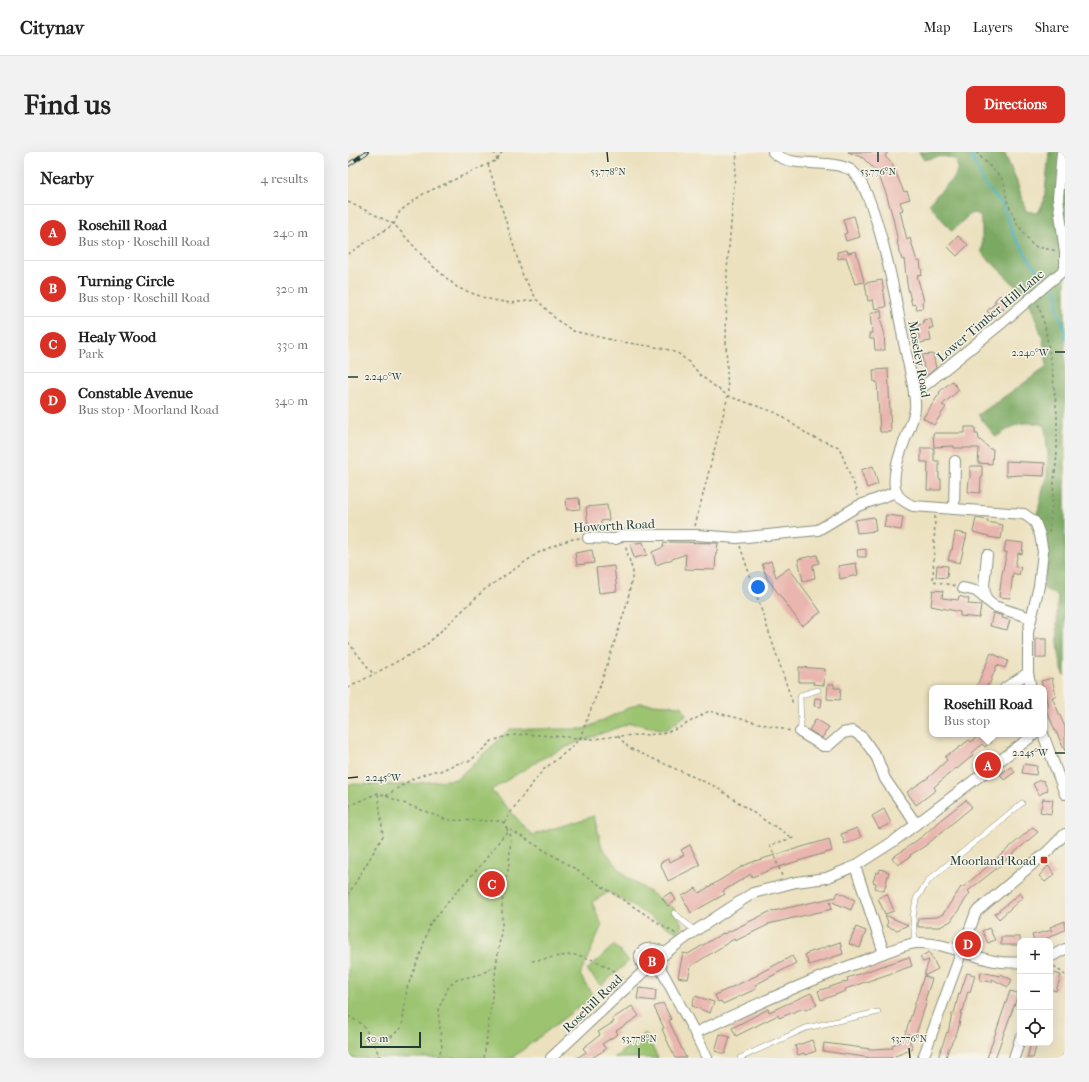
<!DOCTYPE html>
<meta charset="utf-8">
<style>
:root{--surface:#fff;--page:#f2f2f2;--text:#222;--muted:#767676;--line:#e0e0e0;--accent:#d93025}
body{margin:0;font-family:"IM FELL French Canon",serif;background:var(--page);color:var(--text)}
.controls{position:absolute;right:12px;bottom:12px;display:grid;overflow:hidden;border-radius:8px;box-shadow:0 4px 16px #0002}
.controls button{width:36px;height:36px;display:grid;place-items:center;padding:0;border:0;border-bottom:1px solid var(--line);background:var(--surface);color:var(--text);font:20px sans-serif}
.scale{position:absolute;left:12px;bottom:10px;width:61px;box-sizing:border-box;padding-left:4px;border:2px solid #1f3d34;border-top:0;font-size:11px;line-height:14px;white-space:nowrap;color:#1f3d34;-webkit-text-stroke:3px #f7f3e8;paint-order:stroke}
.you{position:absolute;left:410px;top:435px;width:14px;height:14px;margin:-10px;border:3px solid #fff;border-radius:50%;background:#1a73e8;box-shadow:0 0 0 6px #1a73e833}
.badge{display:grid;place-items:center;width:26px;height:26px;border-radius:50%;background:var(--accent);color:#fff;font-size:13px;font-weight:700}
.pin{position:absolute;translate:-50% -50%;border:2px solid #fff;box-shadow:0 1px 4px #0006}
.popup{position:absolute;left:581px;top:533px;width:118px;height:52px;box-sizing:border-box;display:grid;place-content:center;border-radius:8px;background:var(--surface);filter:drop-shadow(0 1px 3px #0005);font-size:13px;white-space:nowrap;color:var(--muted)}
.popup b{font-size:15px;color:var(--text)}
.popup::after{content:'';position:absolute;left:50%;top:100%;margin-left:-8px;border:8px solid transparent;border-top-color:var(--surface)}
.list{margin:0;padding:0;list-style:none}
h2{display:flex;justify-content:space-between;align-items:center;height:52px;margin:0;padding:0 16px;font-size:17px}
h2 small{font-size:13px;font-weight:400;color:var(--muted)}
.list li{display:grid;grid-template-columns:26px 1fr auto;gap:12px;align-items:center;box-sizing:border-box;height:56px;padding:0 16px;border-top:1px solid var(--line)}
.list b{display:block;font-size:15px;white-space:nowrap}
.list p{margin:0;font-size:13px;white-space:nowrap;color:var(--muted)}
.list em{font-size:13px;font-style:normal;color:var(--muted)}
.icon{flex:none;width:22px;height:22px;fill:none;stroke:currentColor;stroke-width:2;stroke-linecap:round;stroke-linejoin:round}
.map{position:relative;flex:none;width:717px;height:906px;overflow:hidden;border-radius:8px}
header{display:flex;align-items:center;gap:24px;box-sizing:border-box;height:56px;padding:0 20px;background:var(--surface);border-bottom:1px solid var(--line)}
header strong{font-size:19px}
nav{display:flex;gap:22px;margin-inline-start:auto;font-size:14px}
.intro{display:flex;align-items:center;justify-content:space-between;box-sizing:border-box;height:96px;padding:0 24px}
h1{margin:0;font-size:28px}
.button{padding:10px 18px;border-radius:8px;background:var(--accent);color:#fff;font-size:14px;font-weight:700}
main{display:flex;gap:24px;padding:0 24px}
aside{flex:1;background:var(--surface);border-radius:8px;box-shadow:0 4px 16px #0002}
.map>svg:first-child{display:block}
.green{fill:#9bc36f;stroke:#5d8052}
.forest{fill:#7ca962;stroke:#4e734b}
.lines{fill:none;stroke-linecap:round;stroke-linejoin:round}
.stream{stroke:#3babb8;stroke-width:2.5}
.building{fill:#e9b5ae}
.lane-casing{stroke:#868f7a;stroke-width:6}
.street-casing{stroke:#868f7a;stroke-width:12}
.path{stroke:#868f7a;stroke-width:1.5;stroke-dasharray:3 3;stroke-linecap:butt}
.lane{stroke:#fff;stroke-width:5}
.street{stroke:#fff;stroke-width:10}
.rail-casing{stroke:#1f3d34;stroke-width:4}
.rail{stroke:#f7f3e8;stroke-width:2.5;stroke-dasharray:8;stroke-linecap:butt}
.ticks{fill:none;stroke:#1f3d34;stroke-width:1.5}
.poi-dot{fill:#c8321e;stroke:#f7f3e8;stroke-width:1.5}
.labels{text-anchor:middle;stroke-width:3;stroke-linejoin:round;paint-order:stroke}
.street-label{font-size:13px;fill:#1f3d34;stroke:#f7f3e8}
.poi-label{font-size:13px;fill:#1f3d34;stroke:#f7f3e8;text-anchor:end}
.ticks-label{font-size:10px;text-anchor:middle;fill:#1f3d34;stroke:#f7f3e8;stroke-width:3;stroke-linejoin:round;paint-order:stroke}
</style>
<header>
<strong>Citynav</strong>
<nav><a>Map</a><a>Layers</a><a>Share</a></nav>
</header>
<div class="intro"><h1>Find us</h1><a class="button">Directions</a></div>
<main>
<aside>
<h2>Nearby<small>4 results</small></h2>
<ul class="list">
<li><span class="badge">A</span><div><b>Rosehill Road</b><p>Bus stop · Rosehill Road</p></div><em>240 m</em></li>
<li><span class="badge">B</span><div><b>Turning Circle</b><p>Bus stop · Rosehill Road</p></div><em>320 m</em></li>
<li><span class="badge">C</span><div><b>Healy Wood</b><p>Park</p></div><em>330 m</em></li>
<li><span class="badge">D</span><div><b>Constable Avenue</b><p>Bus stop · Moorland Road</p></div><em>340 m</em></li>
</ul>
</aside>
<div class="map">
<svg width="717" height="906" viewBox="0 0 717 906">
<rect width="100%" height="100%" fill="#f7f3e8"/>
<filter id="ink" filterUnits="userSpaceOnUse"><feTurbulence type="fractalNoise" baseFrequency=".025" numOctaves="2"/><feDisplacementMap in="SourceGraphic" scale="8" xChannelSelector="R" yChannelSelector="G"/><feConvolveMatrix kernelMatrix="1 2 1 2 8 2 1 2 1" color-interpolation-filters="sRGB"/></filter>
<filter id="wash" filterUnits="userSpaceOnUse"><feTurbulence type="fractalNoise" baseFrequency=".012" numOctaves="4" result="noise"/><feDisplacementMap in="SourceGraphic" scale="16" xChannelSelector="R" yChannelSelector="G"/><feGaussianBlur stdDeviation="0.9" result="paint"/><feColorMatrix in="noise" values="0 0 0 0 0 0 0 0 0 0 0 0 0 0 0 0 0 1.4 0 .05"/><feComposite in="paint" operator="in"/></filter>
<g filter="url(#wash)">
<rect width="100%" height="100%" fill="#ece1bf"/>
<g class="green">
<polygon points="291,551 334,554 338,563 318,578 282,571 228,591 195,606 143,638 184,683 246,664 254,695 277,724 326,756 335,775 328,780 261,740 244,750 254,773 232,823 245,844 164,906 0,906 0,850 2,844 0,838 0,632 53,633 109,627 162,577 236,577"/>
<polygon points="266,793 281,809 253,834 239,818"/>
<polygon points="297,881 310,906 266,906"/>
</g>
<path class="forest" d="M571 0H656L669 30 678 59 690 61 696 49 701 0H717V524C709 514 708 459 710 444L695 436C699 411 704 391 688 368L696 332 699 324 700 305 697 273C672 268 668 272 648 285L630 263 699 215 695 187 683 154 675 141 634 101V75L632 64 627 61 622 62 604 79 585 57 581 51 607 24 610 16 608 8C597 2 588 5 576 8Z"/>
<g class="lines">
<g class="stream">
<polyline points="622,0 636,32 655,53 664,80 682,109 697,126"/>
<polyline points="706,136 710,140 709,158 716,175 717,186"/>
</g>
</g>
<g id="blocks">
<g class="building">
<polygon points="500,0 540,0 537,4 544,12 556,40 559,39 562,47 552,50 555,58 552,59 559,88 562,86 569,109 572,109 574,123 569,124 576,149 574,150 575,156 568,157 567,152 564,153 559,132 556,107 554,108 549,90 550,90 545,66 538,41 529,20 515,6"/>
<polygon points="506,64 512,85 498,89 496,82 499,81 495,67"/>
<polygon points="610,84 620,93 609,104 600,95"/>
<polygon points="499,98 500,101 508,99 516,130 507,132 498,105 490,107 489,100"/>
<polygon points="534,128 538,155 527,157 525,148 520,149 517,131"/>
<polygon points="652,143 661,152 655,158 653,157 645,165 639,159 648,150 646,149"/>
<polygon points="533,158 534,166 532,166 536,180 537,198 527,198 526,187 522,187 521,181 524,181 522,162"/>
<polygon points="583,167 585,176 581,176 583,189 572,191 569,173 576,172 575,168"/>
<polygon points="585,202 588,216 579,223 577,223 574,203"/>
<polygon points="540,217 543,280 532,280 529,230 526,230 525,218"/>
<polygon points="604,229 611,238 594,253 598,255 586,273 575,266 592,241 591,240"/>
<polygon points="617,275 627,275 627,282 630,282 631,287 642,297 645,297 644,312 630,311 631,296 606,296 606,294 586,295 585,281 617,281"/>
<polygon points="573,296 586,296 586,309 591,309 591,327 593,327 593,338 579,338 580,310 573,310"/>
<polygon points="658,309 697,311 696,324 673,323 658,324"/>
<polygon points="525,314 530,332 519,336 513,318"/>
<polygon points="622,314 634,314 634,326 633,326 632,341 620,340 621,327 622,327"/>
<polygon points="231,346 232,357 219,358 218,347"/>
<polygon points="259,353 261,368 253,369 253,375 240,376 238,355"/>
<polygon points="538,363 555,365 553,378 536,375"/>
<polygon points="526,365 528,379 509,381 507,368"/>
<polygon points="628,366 640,368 639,370 655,373 653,387 640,385 641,384 625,380"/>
<polygon points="607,380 619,382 612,411 600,408 603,398 604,398"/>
<polygon points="658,389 675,391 674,402 670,401 667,414 673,415 671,423 665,421 662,446 651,445 654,422 659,400 656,400"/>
<polygon points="295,390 299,403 286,406 282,392"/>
<polygon points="322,390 370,391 369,400 368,400 367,418 337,417 338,402 308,413 304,400 316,395 315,392"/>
<polygon points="518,397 518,405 510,405 509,398"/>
<polygon points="244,398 246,411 229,413 227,401"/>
<polygon points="469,403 471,411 465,413 467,426 455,429 450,407"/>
<polygon points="423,409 428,425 441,416 473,460 454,474 419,426 414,412"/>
<polygon points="508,411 510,423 492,427 490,414"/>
<polygon points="589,413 600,414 599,426 588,425"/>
<polygon points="266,414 269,439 251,441 248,416"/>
<polygon points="585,438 595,439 594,446 610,448 611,444 621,447 620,452 633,453 631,466 612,464 612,460 608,459 583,454"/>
<polygon points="645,461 655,464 654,466 662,468 659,478 642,474"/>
<rect x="688" y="487" width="10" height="19"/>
<polygon points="643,501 660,509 657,516 649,513 641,533 640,532 638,536 628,536"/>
<polygon points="451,515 477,517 476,533 465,532 466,530 451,530"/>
<polygon points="704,526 708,544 704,545 717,575 717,599 697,556 700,555 696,536 695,536 693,529"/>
<polygon points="480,532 486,532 486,536 493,536 492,548 479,547"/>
<polygon points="467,546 474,547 473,555 466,554"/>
<polygon points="468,567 481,575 474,586 461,578"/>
<polygon points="633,582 637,582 643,590 637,595 634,592 624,601 625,603 609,617 608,616 586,635 588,638 568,653 559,640 581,625 599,608 597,605 603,600 604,601 621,588 623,590"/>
<polygon points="676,612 689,614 688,623 674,621"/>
<polygon points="663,615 667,620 656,628 652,622"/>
<polygon points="692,628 693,629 695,628 700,638 691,643 685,632"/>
<polygon points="695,647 705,648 703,662 692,660"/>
<polygon points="618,648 624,655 577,694 562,703 563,704 550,713 544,706 575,684 590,670"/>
<polygon points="536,657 543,671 531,677 524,664"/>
<polygon points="685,675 690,680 648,717 620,739 622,741 603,769 592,775 570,775 570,766 589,765 595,762 613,735 614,736 640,714"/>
<polygon points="509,676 513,685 497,692 493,682"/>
<polygon points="481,687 484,699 427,716 404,725 403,722 375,739 377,742 343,761 334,744 348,736 351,741 395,714 407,709"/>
<polygon points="342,693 352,713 320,729 312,711 320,707 322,710 336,703 333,698"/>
<polygon points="700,714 707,722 697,730 691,724"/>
<polygon points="532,717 541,720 536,739 527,736 528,731 525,730 528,720 531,721"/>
<polygon points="323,740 328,748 320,754 314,746"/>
<polygon points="490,740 507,748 503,758 482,749 484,757 420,772 420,773 387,789 386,787 343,814 340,827 330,825 335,801 340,802 375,781 376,782 421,760 488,745"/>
<polygon points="672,741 675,745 651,767 647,762"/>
<polygon points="539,742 546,759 537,762 530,746"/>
<polygon points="537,763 560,773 549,778 538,774 540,770"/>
<polygon points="717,769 717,778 697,787 698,788 686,789 684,783 704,778 702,775"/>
<polygon points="508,775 518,779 512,796 501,792"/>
<polygon points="641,776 647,788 640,791 634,779"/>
<rect x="653" y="785" width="19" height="8"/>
<polygon points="492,790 495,802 461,813 457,802"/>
<polygon points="581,800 590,817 576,824 584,827 577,848 579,849 567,885 559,882 565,897 542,906 523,906 475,899 476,891 523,897 545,896 544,893 555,889 581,808 575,810 572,805"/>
<polygon points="444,804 448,811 407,833 408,837 375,852 373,849 370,850 367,843 410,823 410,822"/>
<polygon points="561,805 564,814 497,837 498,839 473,848 470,839 500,829 499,826"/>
<polygon points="633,820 652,824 653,822 664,828 660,835 644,827 644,830 632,828"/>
<polygon points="619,821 627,823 622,840 620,839 615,859 614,858 610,878 600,898 598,906 590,906 599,880 600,881 604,862 606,862 611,841 612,842"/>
<polygon points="706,821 713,823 708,839 702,837"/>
<polygon points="291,836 308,838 307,849 289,847"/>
<polygon points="662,839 670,841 667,851 647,906 639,906"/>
<polygon points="463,841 469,853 457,858 456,856 431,866 430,863 388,884 384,876 420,857 421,860"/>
<polygon points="347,844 366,850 362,861 344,854"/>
<polygon points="315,851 323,867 321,869 338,906 327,906 314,877 316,876 306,855"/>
<polygon points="284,854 291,864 268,879 270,882 254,892 258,897 244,906 229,906 238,900 235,896 252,883 250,880 266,870 264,867"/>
<polygon points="372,882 382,885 377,902 367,899"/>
<polygon points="464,888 468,899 457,903 456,901 450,903 447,894"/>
<polygon points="683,891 689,891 685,906 679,906"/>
</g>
</g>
</g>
<g filter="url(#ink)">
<use href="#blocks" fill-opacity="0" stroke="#868f7a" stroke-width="1"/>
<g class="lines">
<g class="lane-casing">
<g id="lane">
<polyline points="452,580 453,572 452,546 453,543 470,538"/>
<polyline points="326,761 347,779"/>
<polyline points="567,791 565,765 568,747 581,728 674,651"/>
<polyline points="392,906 458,876 530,860"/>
<polyline points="717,906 717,905"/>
</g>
</g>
<g class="street-casing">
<g id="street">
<path d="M425 0C442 16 471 8 492 14 495 15 500 16 503 18 528 36 550 157 556 191 559 207 564 224 566 241 567 247 568 256 566 262 561 282 539 322 549 341 552 348 559 351 565 354L676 362 687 370 692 383 695 400 691 434 680 480V521L683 536"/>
<polyline points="566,242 655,170 717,117 717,101 710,46 714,0"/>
<polyline points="606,357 607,309"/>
<polyline points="240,386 268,387 275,383 348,383 389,386 470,378 510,354 548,340"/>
<polyline points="615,436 628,439 646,454 683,466"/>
<polyline points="638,448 636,434 639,403"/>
<polyline points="657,536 680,521"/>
<polyline points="452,580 475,594 480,594 495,581 505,579 515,586 529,606 537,627 568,672"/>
<polyline points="695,582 717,642"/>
<polyline points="507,714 536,801"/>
<polyline points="702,805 717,797"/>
<polyline points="308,808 347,881 359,906"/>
<path d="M298 818C282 799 301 790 317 802"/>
<path d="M347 881C405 854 463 827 523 806 534 802 559 791 569 791 605 789 636 815 672 810"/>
<polyline points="203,906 308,808 347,779 405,741 448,730 478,726 507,714 546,689 687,582"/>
<polyline points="575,906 628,760 700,699 717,682"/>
<polyline points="666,906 672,887"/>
</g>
</g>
<g class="path">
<polyline points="146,0 149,8"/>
<polyline points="628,0 656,29 659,49 668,70 685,94 709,99"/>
<polyline points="140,12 175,124 189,148 209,168 225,179 264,188 318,197 331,202 343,212 353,224 380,244 429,261 462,284 491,295 507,335 509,344"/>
<polyline points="0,50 46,72 80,110 110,136 140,147 162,151 188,148"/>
<polyline points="0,102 46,72 52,59 75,42 149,8 154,0"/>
<polyline points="690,152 697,174 704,216 709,262 709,300 701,382"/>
<polyline points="587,364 585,429 608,434"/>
<polyline points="347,374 380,244 378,191 379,119 389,0"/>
<polyline points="392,394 445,552"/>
<polyline points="0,490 26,523"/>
<polyline points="0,536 76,495 136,438 190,401 212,391 225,387 232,386"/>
<polyline points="270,584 281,596 368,635 422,672 430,676 445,686 422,693 434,724"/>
<polyline points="38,644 64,627 85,619 92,619 108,612 122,609 144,589 159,584 177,582 246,587 269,584 314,582 331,576 361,559 443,579"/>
<polyline points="0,654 30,641 99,668 154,669 158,675 224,715 328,782"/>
<polyline points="156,671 169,651 195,618 223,596 232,586 253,531 279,452 285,420 277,393"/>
<polyline points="0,743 35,684 30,641"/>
<path d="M184 809C197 807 211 803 224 803 239 803 266 816 275 827"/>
<polyline points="706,814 717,823"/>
<polyline points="148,815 154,772 154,751 161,712 163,684 158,676"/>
<polyline points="0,864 14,872 25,889"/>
<polyline points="32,906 25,889 44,884 54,875 59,836 72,803 82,772 109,739 133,713 155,684 159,681 161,681"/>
<polyline points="89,906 94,896 90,858 101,834 108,828 133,822 144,816 148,815 136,906"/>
</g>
<use href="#lane" class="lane"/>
<use href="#street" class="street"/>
<g class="rail-casing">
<polyline id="rail" points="0,13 19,0"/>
</g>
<use href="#rail" class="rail"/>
</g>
</g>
<path class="ticks" d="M259 0 260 10M530 0V10M707 200H717M0 225H10M707 601H717M0 626 10 625M291 896V906M561 896 562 906"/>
<rect class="poi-dot" x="692" y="704" width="8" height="8" rx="2"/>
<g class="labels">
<g class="street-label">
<text transform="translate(642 163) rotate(-40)" y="5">Lower Timber Hill Lane</text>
<text transform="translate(572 207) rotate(80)" y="5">Moseley Road</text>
<text transform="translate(266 373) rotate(-3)" y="5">Howorth Road</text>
<text transform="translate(244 851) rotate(-44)" y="5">Rosehill Road</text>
</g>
<g class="poi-label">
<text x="688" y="713">Moorland Road</text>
</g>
</g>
<g class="ticks-label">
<text x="260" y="23">53.778°N</text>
<text x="530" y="23">53.776°N</text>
<text x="682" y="204">2.240°W</text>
<text x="35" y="228">2.240°W</text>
<text x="682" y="604">2.245°W</text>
<text x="35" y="629">2.245°W</text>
<text x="291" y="890">53.778°N</text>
<text x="561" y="890">53.776°N</text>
</g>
</svg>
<div class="controls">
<button>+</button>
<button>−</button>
<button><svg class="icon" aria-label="locate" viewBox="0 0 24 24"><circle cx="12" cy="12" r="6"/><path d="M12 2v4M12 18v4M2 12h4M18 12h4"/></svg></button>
</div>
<div class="scale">50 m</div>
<div class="you"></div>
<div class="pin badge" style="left:640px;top:613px">A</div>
<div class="popup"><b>Rosehill Road</b>Bus stop</div>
<div class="pin badge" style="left:304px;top:809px">B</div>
<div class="pin badge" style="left:144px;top:732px">C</div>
<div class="pin badge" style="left:620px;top:792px">D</div>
</div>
</main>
